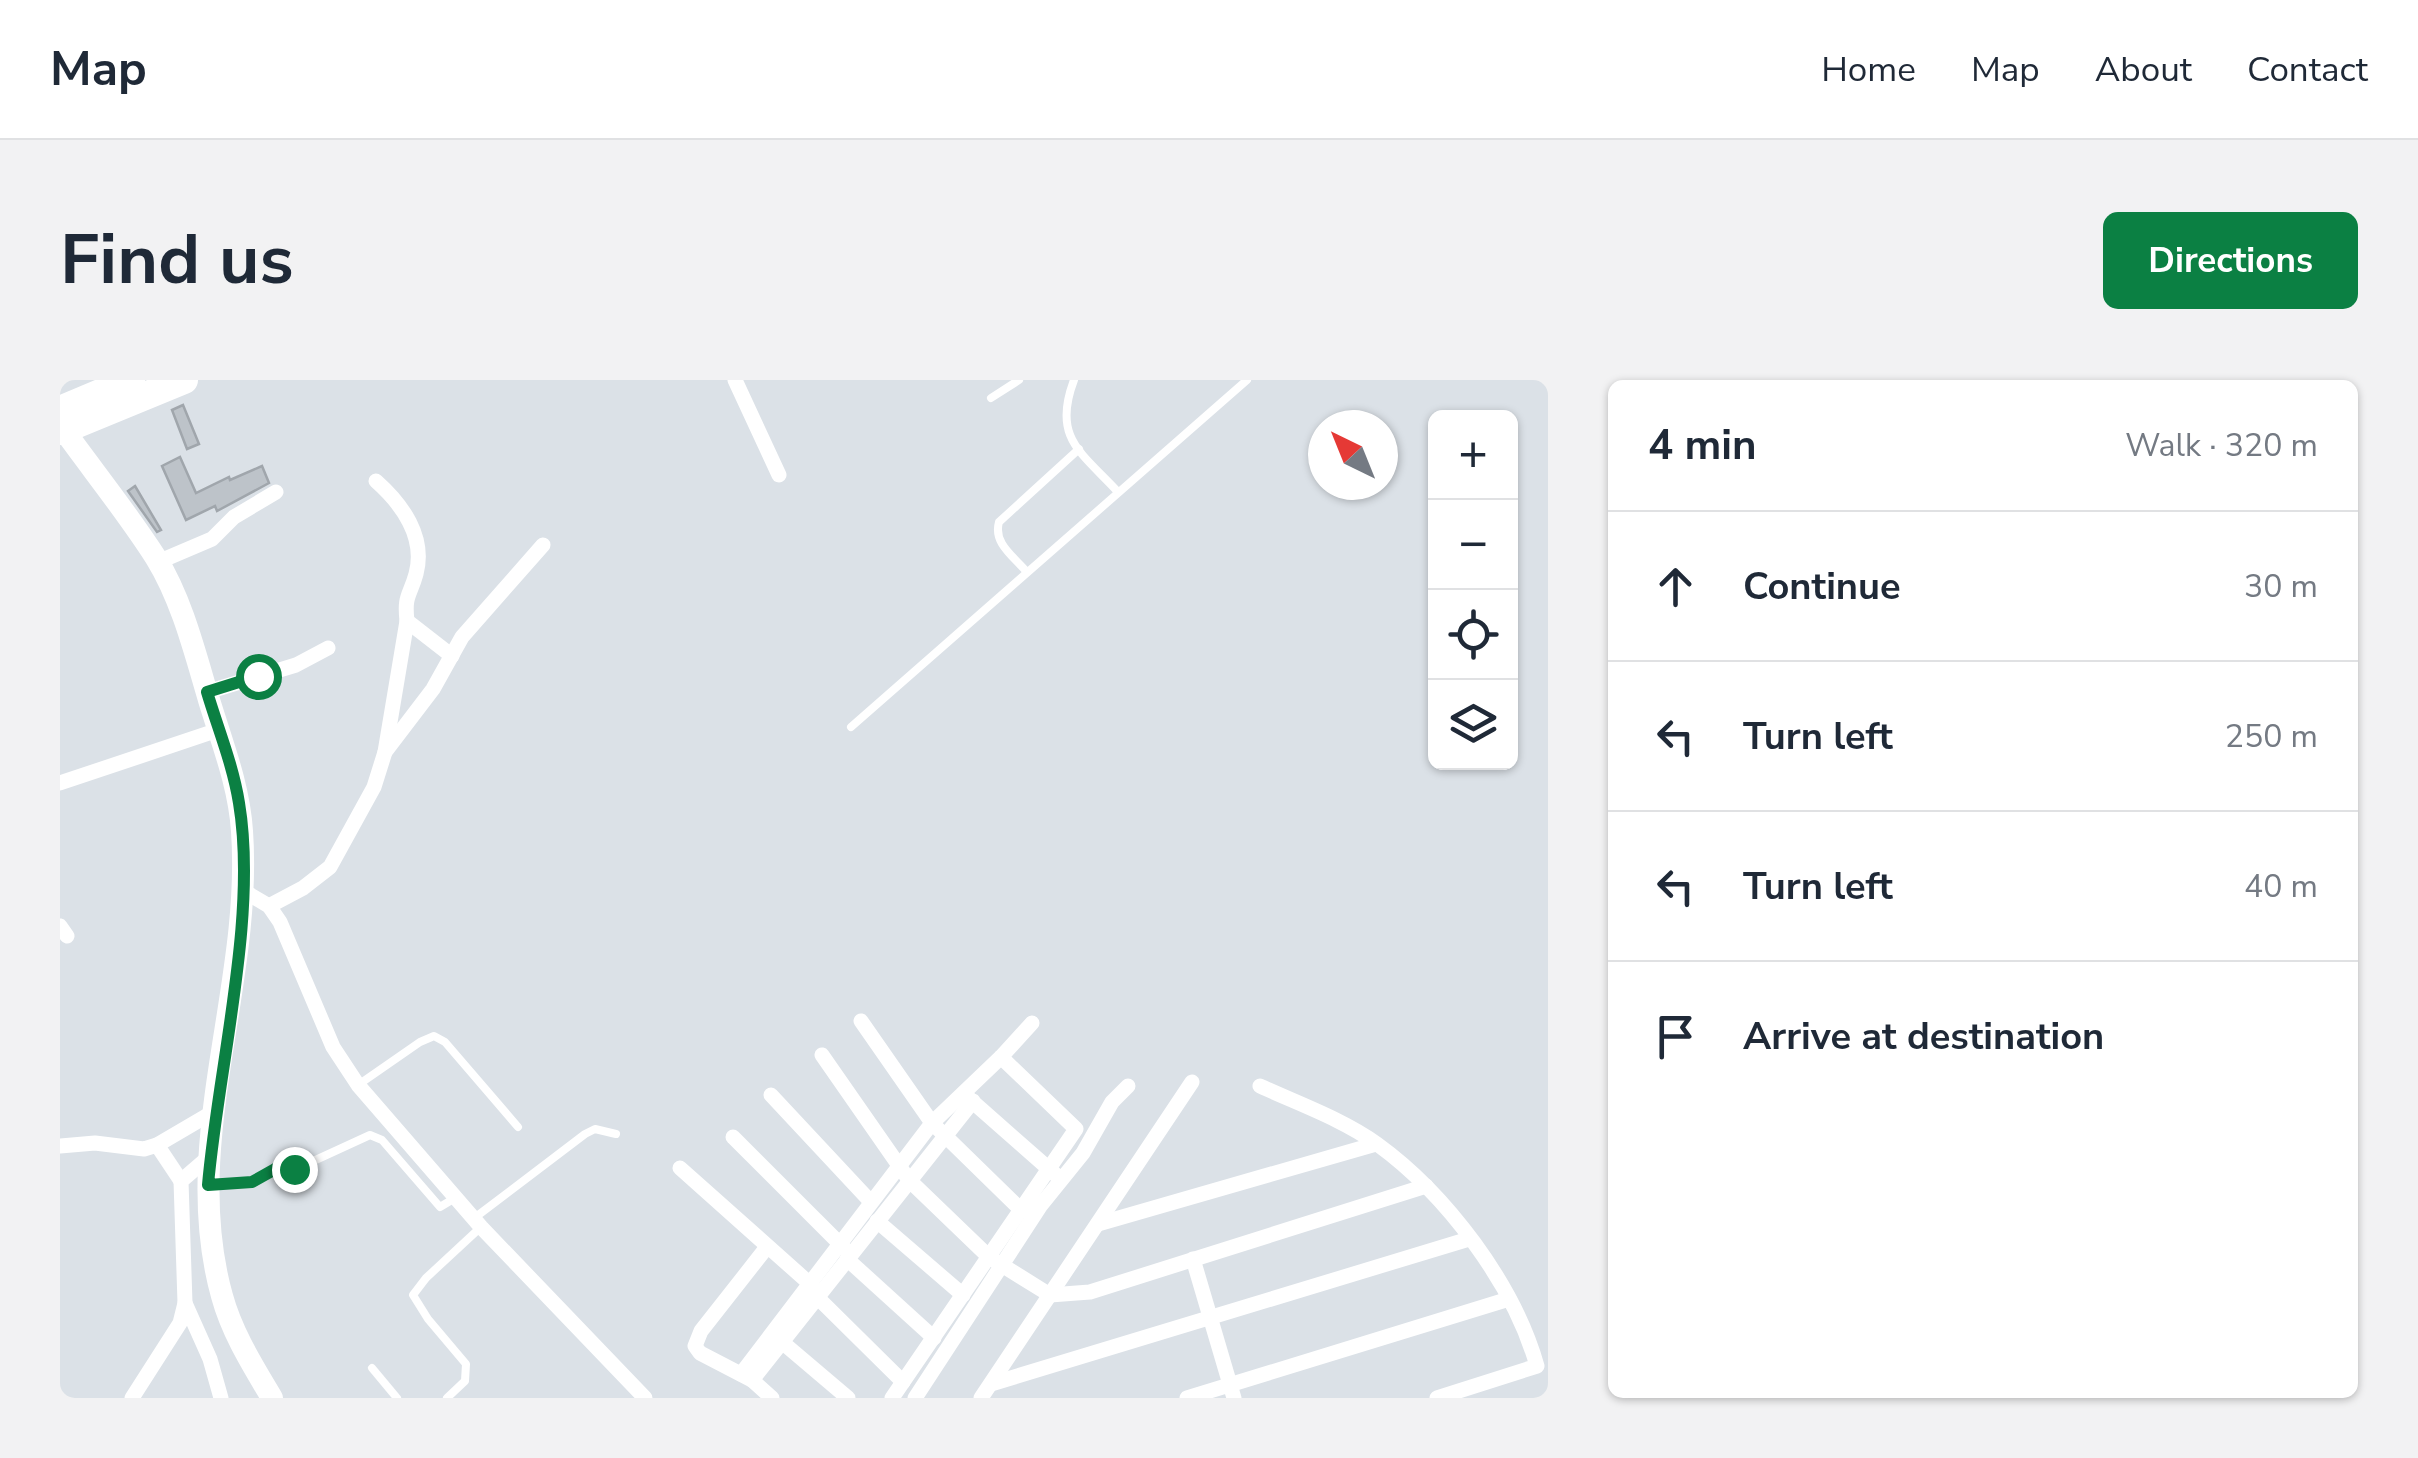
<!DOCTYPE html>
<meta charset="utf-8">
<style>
:root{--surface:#fff;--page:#f2f2f3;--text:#1f2937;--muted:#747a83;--line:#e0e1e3;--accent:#0b8043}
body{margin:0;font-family:"Nunito Sans",sans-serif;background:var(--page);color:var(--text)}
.controls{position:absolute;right:30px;top:30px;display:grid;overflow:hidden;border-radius:15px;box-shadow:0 2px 8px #0004}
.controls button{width:90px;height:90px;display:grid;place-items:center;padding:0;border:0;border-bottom:2px solid var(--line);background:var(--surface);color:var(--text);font:50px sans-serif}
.compass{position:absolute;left:1248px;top:30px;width:90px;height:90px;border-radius:50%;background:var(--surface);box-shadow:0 2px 8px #0004;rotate:317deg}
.stop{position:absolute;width:30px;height:30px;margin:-22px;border:8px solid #0b8043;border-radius:50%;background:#fff}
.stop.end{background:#0b8043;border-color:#fff;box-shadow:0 2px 10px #0008}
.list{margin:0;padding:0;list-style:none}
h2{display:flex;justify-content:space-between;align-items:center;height:130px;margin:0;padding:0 40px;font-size:42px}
h2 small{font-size:32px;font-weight:400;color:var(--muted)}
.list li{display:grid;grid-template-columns:65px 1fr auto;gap:30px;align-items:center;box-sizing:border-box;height:150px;padding:0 40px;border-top:2px solid var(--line)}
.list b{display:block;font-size:38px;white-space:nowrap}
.list em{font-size:32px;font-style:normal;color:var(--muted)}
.icon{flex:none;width:55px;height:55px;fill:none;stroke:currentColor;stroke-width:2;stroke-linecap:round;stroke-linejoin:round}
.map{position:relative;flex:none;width:1488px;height:1018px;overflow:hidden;border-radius:15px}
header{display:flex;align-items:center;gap:60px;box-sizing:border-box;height:140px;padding:0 50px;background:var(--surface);border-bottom:2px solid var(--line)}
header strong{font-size:48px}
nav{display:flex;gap:55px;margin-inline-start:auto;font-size:35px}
.intro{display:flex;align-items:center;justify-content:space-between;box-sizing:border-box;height:240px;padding:0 60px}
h1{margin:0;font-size:70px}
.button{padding:25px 45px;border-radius:15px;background:var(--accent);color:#fff;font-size:35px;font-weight:700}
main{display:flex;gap:60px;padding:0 60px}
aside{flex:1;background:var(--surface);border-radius:15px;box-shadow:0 2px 8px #0004}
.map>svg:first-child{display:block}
.building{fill:#bdc3c9;stroke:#a0a6ac;stroke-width:2.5}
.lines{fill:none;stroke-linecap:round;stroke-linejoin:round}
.lane{stroke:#fff;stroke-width:8}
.street{stroke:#fff;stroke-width:15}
.primary{stroke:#fff;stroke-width:22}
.highway{stroke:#fff;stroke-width:28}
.route{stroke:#0b8043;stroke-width:12}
</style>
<header>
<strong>Map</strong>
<nav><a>Home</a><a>Map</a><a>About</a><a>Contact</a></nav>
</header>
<div class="intro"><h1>Find us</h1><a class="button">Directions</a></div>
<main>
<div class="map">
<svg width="1488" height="1018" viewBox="0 0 1488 1018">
<rect width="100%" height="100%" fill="#dbe1e7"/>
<g class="building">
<polygon points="123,25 139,64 127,69 112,30"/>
<polygon points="120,77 136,113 169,97 170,100 202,86 209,103 157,131 155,126 126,140 102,86"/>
<polygon points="75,106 101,150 97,152 68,111"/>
</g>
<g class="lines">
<g class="lane">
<path d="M1014 0C992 58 1021 72 1058 112"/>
<polyline points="931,18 959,0"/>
<path d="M966 191C953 176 933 163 939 142L1019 69"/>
<polyline points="791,347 1187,0"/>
<polyline points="298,705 360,662 374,656 385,662 458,747"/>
<polyline points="152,805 191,802 221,787 236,789 310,755 322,760 380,827 395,818"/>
<polyline points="413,839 525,754 535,749 556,754"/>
<polyline points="312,988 337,1018"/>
<polyline points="387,1018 405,1001 406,984 368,939 353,915 366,898 421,847"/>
</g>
<g class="street">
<polyline points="675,0 719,95"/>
<path d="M316 101C342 124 366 157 356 194 350 216 344 215 347 241L392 276"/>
<polyline points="98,182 152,159 174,137 216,112"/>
<polyline points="147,312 236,285 268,268"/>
<polyline points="325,372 347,241"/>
<polyline points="0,403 158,350"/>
<polyline points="182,510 209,526 220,542 273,667 298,705 421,847 585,1018"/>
<polyline points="209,526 243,508 270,487 314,407 325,372 373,309 402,257 483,165"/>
<polyline points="0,546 7,556"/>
<polyline points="801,641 872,743 961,830"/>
<polyline points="762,675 849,800 929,877 990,915 1030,912 1366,806"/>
<path d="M1200 706C1239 724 1282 739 1317 764 1386 814 1454 904 1477 986L1377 1018"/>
<polyline points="711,715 810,821"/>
<polyline points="905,715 997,796"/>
<polyline points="673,757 784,868"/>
<polyline points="97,765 121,801"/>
<polyline points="0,766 35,763 84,769 97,765 155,731"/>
<polyline points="620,788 749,903 757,917 843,1002"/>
<polyline points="817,841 903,915"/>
<polyline points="1038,844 1316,764"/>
<polyline points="707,867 641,951 635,966 640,973 692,1000 712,1018"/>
<polyline points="787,879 874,958"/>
<polyline points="1133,879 1174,1018"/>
<polyline points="125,923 150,979 161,1018"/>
<polyline points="722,962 788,1018"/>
<polyline points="681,994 872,743 941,677 972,643"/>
<polyline points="692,1000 913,721"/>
<polyline points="931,1004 1409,859"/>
<polyline points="72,1018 120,943 125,923 121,801 150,776"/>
<polyline points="832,1018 1016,749 941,677"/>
<polyline points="855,1018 981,825 1023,773 1052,722 1068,706"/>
<polyline points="921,1018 1132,702"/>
<polyline points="1127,1018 1449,919"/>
</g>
<path class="primary" d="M3 49C34 92 68 134 96 178 122 220 135 273 149 320 162 363 179 405 182 451 193 606 119 763 162 916 172 953 193 986 212 1018"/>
<g class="highway">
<polyline points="0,30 71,0"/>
<polyline points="0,51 124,0"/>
</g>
</g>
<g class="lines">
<path class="route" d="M198 296 147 312C158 349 173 385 179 423 198 537 158 688 148 805L192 802 217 788 234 789"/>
</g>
</svg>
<div class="controls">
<button>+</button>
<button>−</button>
<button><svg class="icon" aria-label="locate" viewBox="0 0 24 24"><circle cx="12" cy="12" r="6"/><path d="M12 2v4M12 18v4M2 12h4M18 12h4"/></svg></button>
<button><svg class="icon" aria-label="layers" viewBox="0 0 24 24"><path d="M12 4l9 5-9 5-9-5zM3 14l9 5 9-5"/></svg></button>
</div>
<svg class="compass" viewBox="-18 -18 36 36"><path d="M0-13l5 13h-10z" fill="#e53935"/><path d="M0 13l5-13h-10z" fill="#747a83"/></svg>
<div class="stop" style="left:198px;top:296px"></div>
<div class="stop end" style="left:234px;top:789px"></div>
</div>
<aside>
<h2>4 min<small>Walk · 320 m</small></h2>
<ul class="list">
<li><svg class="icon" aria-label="ahead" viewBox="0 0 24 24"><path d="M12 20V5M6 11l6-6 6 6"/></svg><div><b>Continue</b></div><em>30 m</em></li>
<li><svg class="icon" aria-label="left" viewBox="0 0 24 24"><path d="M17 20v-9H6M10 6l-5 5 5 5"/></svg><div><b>Turn left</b></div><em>250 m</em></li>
<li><svg class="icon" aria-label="left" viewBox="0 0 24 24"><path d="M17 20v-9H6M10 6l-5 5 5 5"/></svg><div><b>Turn left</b></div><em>40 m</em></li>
<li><svg class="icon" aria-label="arrive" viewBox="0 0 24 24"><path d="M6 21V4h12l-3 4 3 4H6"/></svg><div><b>Arrive at destination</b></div></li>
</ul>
</aside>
</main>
